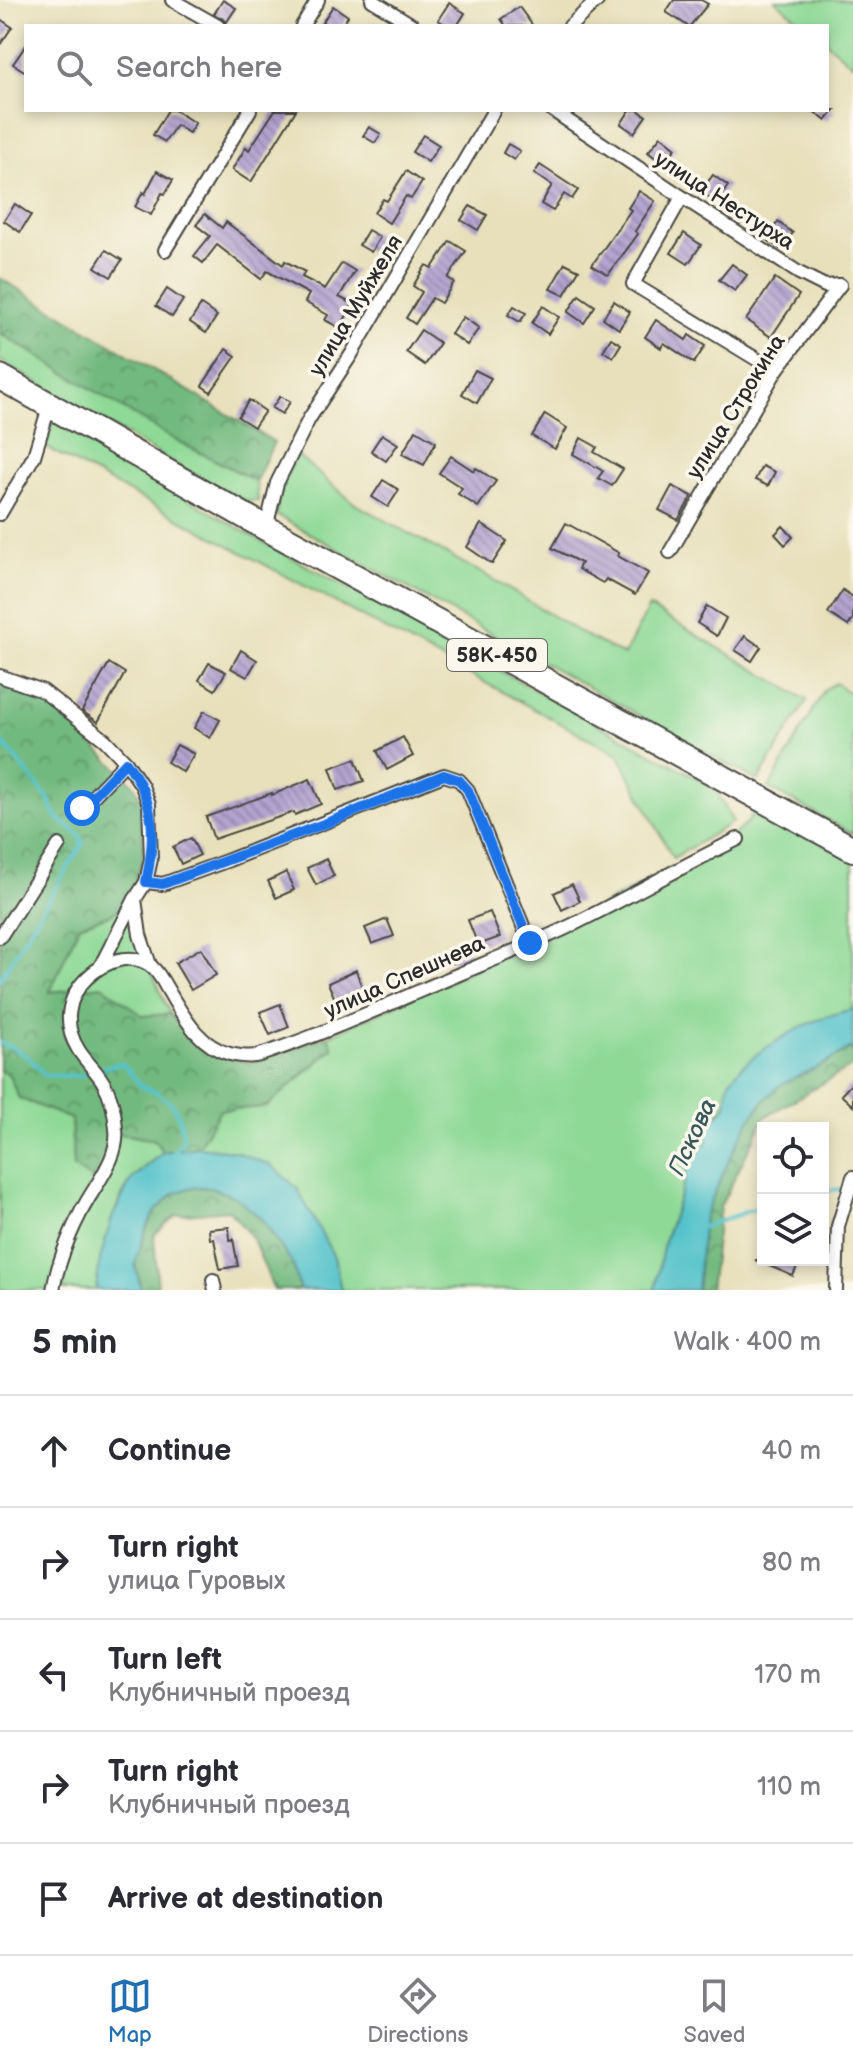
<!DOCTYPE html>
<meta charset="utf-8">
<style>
:root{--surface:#fff;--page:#f7f7f7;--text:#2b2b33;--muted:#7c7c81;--line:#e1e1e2;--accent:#1f6fb2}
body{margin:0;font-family:"Balsamiq Sans",sans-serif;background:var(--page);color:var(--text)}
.controls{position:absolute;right:24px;bottom:24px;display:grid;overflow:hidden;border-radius:0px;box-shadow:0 4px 12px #0003}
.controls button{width:72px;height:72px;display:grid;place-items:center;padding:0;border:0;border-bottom:2px solid var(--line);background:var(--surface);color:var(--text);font:40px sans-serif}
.stop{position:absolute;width:24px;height:24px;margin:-18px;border:6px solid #1a73e8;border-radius:50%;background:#fff}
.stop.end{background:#1a73e8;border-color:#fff;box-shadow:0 2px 8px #0008}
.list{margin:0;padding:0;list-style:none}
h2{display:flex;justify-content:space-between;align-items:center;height:104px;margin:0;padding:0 32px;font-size:34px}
h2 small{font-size:26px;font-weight:400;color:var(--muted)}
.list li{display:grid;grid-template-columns:52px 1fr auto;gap:24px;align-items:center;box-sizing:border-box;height:112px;padding:0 32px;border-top:2px solid var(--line)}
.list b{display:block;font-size:30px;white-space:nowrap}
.list p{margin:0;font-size:26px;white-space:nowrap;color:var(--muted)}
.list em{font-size:26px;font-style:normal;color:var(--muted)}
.icon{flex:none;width:44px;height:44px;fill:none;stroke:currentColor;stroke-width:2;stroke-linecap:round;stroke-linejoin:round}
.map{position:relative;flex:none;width:853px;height:1290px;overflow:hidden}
.search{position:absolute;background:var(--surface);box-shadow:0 4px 12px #0003;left:24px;right:24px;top:24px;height:88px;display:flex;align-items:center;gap:20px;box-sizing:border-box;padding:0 28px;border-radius:0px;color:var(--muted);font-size:30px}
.sheet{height:664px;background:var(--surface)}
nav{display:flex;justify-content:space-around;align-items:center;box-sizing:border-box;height:112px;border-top:2px solid var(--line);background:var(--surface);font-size:22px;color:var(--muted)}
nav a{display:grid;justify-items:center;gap:4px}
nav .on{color:var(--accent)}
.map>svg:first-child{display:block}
.green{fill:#8ed996;stroke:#5c8260;stroke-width:2}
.forest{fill:url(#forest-crowns);stroke:#4e7255;stroke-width:2}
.water{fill:#55c3cb;stroke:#40777b;stroke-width:2}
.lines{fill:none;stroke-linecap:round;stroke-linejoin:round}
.stream{stroke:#55c3cb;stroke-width:4}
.building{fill:url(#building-back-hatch)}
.street-casing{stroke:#474641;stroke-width:16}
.highway-casing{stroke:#474641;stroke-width:28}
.street{stroke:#fff;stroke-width:12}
.highway{stroke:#fff;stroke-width:24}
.route{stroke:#1a73e8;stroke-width:10}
.labels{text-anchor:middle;stroke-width:7;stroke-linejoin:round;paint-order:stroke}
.shield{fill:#fbf7ec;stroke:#696865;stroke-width:2}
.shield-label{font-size:20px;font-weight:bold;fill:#2b2b2b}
.street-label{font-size:22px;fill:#2b2b2b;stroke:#fbf7ec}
.water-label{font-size:24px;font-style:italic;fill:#38595b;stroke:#fbf7ec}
</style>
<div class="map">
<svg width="853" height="1290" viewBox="0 0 853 1290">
<defs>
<pattern id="forest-crowns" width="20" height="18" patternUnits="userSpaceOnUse" patternTransform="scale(2)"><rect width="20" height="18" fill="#72b97f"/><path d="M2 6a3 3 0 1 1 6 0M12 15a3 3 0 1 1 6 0" fill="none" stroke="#5e9768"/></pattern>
<pattern id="building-back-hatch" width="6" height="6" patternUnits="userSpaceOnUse" patternTransform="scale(2)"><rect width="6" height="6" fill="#b3a3d0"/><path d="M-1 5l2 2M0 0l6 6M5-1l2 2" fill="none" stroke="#9285a9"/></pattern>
</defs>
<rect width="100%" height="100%" fill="#fbf7ec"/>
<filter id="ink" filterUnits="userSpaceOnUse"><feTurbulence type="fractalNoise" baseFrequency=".0125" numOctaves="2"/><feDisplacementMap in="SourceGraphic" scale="16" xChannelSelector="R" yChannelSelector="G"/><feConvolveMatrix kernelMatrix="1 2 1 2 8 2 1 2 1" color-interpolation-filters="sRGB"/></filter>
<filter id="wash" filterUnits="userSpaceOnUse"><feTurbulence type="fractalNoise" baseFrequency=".006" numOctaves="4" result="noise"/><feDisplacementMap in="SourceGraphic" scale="32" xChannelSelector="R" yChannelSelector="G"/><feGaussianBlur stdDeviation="1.8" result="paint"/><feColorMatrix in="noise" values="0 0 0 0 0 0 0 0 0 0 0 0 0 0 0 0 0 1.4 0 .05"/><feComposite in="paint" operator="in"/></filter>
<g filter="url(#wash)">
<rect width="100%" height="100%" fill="#e8e0bb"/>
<g class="green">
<polygon points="775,0 853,0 853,65 827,43 827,26 806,26"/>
<polygon points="0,333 175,440 256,481 258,501 244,501 182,468 0,360"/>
<polygon points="52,421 268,545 714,787 733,822 673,858 618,754 45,447"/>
<polygon points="297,455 355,504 489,577 584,635 624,655 649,607 807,700 758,781 276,515 281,485"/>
<polygon points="836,683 853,696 853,834 769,788 825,689"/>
<polygon points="756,809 853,859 853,1009 817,1020 743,1065 729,1085 726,1104 709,1123 706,1131 709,1141 699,1152 690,1154 684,1184 664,1242 655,1290 341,1290 334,1257 296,1188 271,1165 233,1151 198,1147 220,1110 266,1107 333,1049 328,1036 532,943 735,834 747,823"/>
<polygon points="127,904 143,951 170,1014 143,1016 103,986 49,992 79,925 109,915"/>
<path d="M0 1070 8 1073 19 1098 71 1119 73 1167 115 1133 155 1140 163 1152C152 1161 138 1171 130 1182 109 1213 101 1253 96 1290H64V1285L51 1290H0Z"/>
</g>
<g class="forest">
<polygon points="0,278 274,442 256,481 175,440 0,333"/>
<polygon points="0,682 37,695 76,728 134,785 142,801 143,858 127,904 109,915 79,925 50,992 103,986 143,1016 170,1014 199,1048 250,1063 328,1036 333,1048 266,1107 220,1110 198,1147 163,1152 155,1140 115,1133 109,1156 91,1179 73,1167 71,1119 19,1098 8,1073 0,1070 0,956 2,952 0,951"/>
<polygon points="853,1047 853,1066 765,1117 720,1207 710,1290 697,1290 704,1216 732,1154 749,1121 765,1100 780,1085 822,1065"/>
<polygon points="192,1187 213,1188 238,1198 263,1221 293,1265 300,1290 274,1290 253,1239 229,1210 176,1215 154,1235 158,1290 141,1290 135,1264 147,1227 155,1212 173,1194"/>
</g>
<g class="water">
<path d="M853 1009V1047L822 1065 780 1085 765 1100 749 1121 732 1154 704 1216 697 1290H655L664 1242 684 1184 690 1153 699 1152 708 1141C703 1118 717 1122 726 1105 728 1099 726 1092 728 1086 737 1061 793 1030 817 1020 829 1015 841 1012 853 1009Z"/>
<polygon points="198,1147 233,1151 271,1165 297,1188 334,1257 341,1290 300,1290 293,1265 263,1220 237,1198 213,1188 192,1187 173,1194 155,1212 147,1227 135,1264 141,1290 96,1290 100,1259 112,1218 131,1180 163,1152"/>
</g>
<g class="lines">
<g class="stream">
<polyline points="0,739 48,798 56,817 79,835 83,843 0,979"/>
<path d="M0 1043C18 1048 34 1060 44 1075L80 1076 85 1074"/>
<polyline points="104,1068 116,1064 123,1064 142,1087 156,1092 172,1104 179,1117 184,1139 174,1152"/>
<polyline points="823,1191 840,1189"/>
<polyline points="697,1229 763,1206"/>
</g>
</g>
<g id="blocks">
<g class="building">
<polygon points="223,0 236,8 226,23 223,19 214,14"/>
<polygon points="674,0 701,0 708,4 690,26 688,26 666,12"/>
<polygon points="449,3 465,13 457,26 448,26 438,20"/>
<polygon points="333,6 348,16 342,26 320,26"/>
<polygon points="519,7 533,26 506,26 501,19"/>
<polygon points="0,19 12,27 0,45"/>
<polygon points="26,45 26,72 13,64"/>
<polygon points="168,110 174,110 195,123 189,133 176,125 165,142 153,135"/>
<polygon points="275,110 296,110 251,182 232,170 246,147 249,150"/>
<polygon points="630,110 638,110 646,116 634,133 621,124"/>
<polygon points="812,110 835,110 826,121"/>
<polygon points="369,127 381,134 375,143 363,136"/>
<polygon points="423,135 439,145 428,162 412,152"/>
<polygon points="661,136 676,148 663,164 648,152"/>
<polygon points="508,144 520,151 514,160 503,153"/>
<polygon points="540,165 578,190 572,199 564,194 553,211 541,204 552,185 534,174"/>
<polygon points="157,171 173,180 165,194 162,193 151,215 135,207 143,192 145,194"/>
<polygon points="406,171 422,182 411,199 406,196 389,223 374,213 383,199 387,201"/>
<polygon points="713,175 728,186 716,203 701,191"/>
<polygon points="639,191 655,201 635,231 638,234 608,275 592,265 631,210 628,208"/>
<polygon points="15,204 31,215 20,232 4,221"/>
<polygon points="470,206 487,215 478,230 461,220"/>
<polygon points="205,214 222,228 226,222 283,265 285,261 305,272 302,277 325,289 342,263 355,271 339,297 353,304 340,328 325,320 328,315 305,302 309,294 267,271 261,279 217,245 203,263 194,256 210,236 196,225"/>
<polygon points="778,222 793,233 780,249 765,238"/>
<polygon points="368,230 380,237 371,252 359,245"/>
<polygon points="684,233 701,245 688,264 671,253"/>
<polygon points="450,241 466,251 448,278 454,282 441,303 432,298 415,324 406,318 422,292 413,286 426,265 432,268"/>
<polygon points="106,250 122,260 111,277 95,267"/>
<polygon points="565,263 579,270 564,295 550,289"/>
<polygon points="732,264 747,275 735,291 719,280"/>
<polygon points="775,278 799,295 771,337 746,320"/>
<polygon points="167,289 183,300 172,317 156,306"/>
<polygon points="579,295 595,306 584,323 568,312"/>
<polygon points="614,301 630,312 619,329 603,318"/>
<polygon points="201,305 217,316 206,333 190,322"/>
<polygon points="514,306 526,313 520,322 508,315"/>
<polygon points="543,306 559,317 548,334 532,323"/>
<polygon points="463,317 479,328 467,345 451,334"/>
<polygon points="656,320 686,340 689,335 705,346 694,363 664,343 661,348 645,337"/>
<polygon points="421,330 440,343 425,365 406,352"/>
<polygon points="611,338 621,344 613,357 603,351"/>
<polygon points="226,349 236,356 211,392 202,386"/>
<polygon points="475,370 491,378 477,403 462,394"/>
<polygon points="280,396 290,402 282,414 272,408"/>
<polygon points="249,400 265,411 254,427 238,417"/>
<polygon points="545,414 567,428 555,449 532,436"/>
<polygon points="416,430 436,442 424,465 402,454"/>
<polygon points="382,434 398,444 386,461 371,451"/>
<polygon points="581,438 597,447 594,452 623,469 612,486 598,478 603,471 573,454"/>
<polygon points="451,456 474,471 476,468 496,481 478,507 458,494 462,488 439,473"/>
<polygon points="762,466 775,472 768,486 755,480"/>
<polygon points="383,480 399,490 388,507 372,497"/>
<polygon points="672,486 692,496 678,520 659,510"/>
<polygon points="566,523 619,553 618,556 648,573 635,595 606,579 603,583 578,569 581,563 552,548"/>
<polygon points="481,524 507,541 492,564 467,547"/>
<polygon points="783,526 793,537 785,545 775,534"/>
<polygon points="843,590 853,597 853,619 848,626 828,613"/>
<polygon points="707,606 726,618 717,636 697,623"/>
<polygon points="745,636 761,647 752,661 735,650"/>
<polygon points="241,650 257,660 247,677 231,668"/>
<polygon points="109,663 125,673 98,722 82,711"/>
<polygon points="209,663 226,672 215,690 199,680"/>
<polygon points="204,711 220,720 210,738 194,728"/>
<polygon points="403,737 413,756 387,770 377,751"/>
<polygon points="177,745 194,754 183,772 167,762"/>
<polygon points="355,759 364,781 338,790 330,768"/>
<polygon points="310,779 321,804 295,815 294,812 214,839 206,817 272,793 272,795"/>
<polygon points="191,838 200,855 181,864 173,847"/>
<polygon points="326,859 334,876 316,885 307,868"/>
<polygon points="286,872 294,890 276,898 268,881"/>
<polygon points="572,884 580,901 562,910 554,893"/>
<polygon points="490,912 500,937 478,945 468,920"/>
<polygon points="387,919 394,936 372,944 365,928"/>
<polygon points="466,946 470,955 453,963 449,954"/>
<polygon points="201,948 216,975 191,990 175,963"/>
<polygon points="356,970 365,996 338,1006 328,983"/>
<polygon points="280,1004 289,1027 270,1035 260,1012"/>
<polygon points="853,1082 853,1106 841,1095"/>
<polygon points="229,1227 230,1240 233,1239 238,1266 220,1269 214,1239 210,1239 209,1229"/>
<polygon points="755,1260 800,1260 793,1276"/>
</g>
</g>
</g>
<g filter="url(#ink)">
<use href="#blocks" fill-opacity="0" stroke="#474641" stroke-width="2"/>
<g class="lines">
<g class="street-casing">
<g id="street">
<polyline points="172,0 218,26"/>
<polyline points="372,0 414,26"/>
<polyline points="302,26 318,0"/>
<polyline points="570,26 598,0"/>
<polyline points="552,110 682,197 799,273 825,286 840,285"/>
<polyline points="682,197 633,284 776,371"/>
<polyline points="165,250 250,110"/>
<polyline points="0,514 34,456 49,407"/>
<polyline points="266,528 277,483 309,419 351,355 494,110"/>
<polyline points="670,552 776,371 840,285"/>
<polyline points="0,676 43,691 105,740 126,762 142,786 149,804 151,859 146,882 135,899 140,935 150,965"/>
<polyline points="82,808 126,762"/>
<polyline points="146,882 163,884 229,860 444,775 459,780 468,790 530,943"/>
<polyline points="0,937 59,845"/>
<polyline points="100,967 135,899"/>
<polyline points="213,1280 215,1290"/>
<path d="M53 1290C57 1267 68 1237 79 1216 91 1189 120 1160 116 1129 115 1114 111 1095 103 1082 96 1070 85 1061 78 1049 63 1025 67 997 87 978 103 962 132 950 152 967 159 973 164 983 169 992 184 1017 199 1046 230 1054 239 1056 251 1058 260 1055 315 1037 369 1013 422 990 470 969 519 950 566 928 624 900 680 867 738 839"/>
<polyline points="836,1290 838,1226 853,1177"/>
</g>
</g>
<g class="highway-casing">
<polyline id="highway" points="0,377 266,528 853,849"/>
</g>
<use href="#street" class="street"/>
<use href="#highway" class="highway"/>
</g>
</g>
<g class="lines" filter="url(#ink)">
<path class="route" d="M82 808 126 762C156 801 156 836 146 882L163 884 329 822 444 775 459 780 468 790 530 943"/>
</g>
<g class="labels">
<rect class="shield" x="447" y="639" width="100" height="32" rx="6"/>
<g class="shield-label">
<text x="497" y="662">58К-450</text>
</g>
<g class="street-label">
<text transform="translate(725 200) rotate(33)" y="8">улица Нестурха</text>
<text transform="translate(355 305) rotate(-59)" y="8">улица Муйжеля</text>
<text transform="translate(735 406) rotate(-58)" y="8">улица Строкина</text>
<text transform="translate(404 976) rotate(-24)" y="8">улица Спешнева</text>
</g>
<g class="water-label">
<text transform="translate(692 1137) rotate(-65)" y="8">Пскова</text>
</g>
</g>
</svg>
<div class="controls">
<button><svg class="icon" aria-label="locate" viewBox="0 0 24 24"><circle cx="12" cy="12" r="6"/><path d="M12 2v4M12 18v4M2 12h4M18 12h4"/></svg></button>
<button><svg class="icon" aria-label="layers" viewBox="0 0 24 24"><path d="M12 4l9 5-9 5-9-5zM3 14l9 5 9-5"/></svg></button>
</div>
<div class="stop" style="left:82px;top:808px"></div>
<div class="stop end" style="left:530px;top:943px"></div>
<div class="search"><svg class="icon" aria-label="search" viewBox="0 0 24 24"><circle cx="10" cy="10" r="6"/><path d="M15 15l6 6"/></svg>Search here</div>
</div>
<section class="sheet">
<h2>5 min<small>Walk · 400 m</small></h2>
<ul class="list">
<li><svg class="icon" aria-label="ahead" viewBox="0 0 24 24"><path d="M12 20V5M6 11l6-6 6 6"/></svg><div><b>Continue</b></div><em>40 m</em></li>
<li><svg class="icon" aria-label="right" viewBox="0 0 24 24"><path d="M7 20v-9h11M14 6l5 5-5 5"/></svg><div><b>Turn right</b><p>улица Гуровых</p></div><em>80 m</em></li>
<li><svg class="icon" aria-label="left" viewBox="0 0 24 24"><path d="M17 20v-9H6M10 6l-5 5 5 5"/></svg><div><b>Turn left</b><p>Клубничный проезд</p></div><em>170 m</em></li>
<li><svg class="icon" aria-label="right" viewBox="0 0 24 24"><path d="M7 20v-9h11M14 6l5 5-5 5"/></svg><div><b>Turn right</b><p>Клубничный проезд</p></div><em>110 m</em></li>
<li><svg class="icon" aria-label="arrive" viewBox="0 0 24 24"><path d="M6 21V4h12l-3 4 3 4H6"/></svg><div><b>Arrive at destination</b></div></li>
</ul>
</section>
<nav>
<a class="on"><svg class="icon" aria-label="map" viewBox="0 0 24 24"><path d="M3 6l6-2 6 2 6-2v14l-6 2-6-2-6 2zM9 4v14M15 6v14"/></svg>Map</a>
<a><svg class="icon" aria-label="directions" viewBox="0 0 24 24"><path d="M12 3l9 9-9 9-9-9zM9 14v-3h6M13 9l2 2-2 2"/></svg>Directions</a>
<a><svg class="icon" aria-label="saved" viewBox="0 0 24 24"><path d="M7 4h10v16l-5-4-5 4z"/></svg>Saved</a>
</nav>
